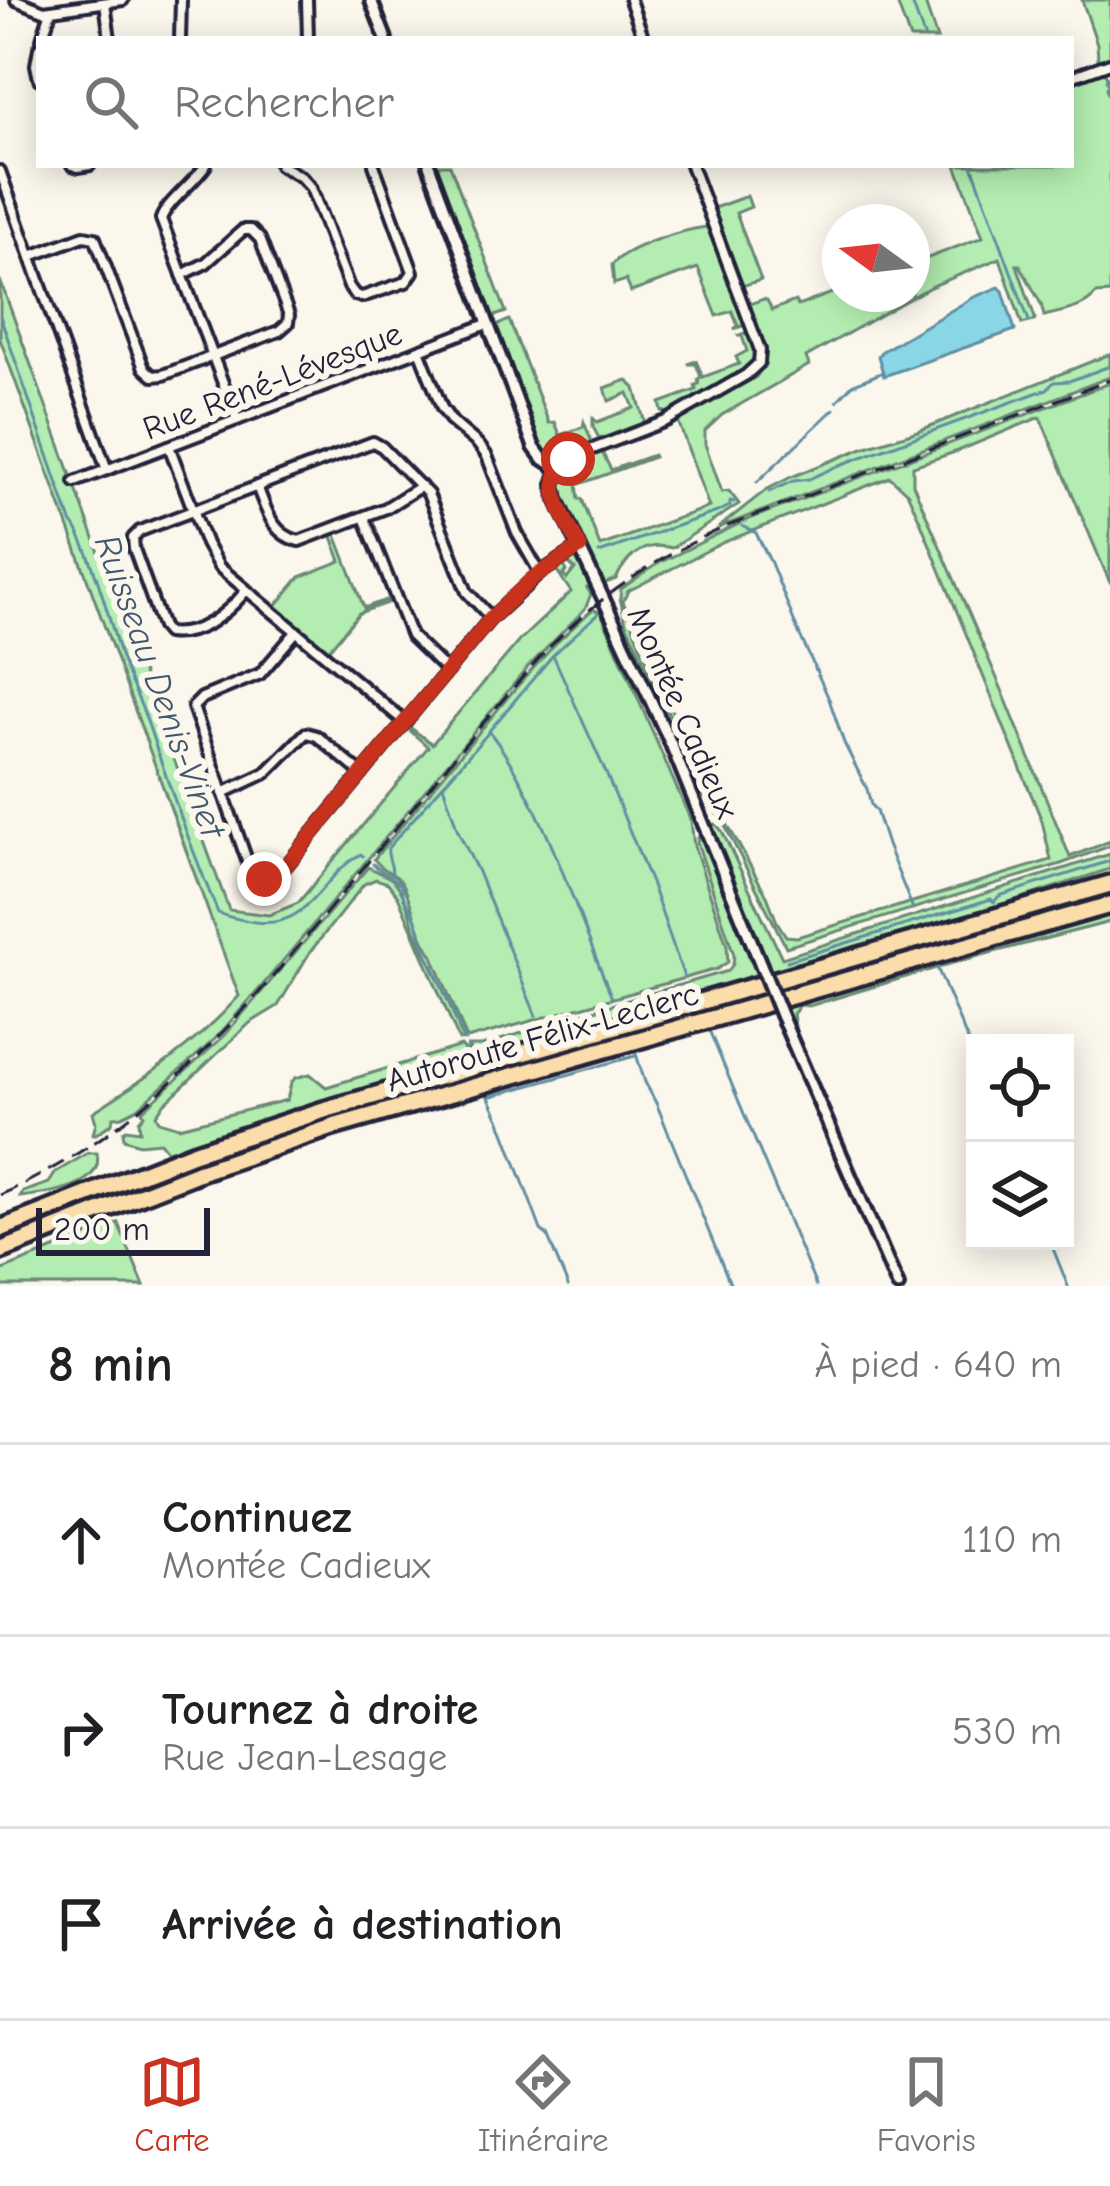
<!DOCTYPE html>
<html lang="fr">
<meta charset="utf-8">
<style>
:root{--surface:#fff;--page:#f2f2f2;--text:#202124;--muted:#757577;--line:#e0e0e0;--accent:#c8321e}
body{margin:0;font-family:"Comic Neue",sans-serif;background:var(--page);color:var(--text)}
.controls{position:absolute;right:36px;bottom:36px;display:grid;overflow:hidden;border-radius:0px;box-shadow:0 6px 30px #0003}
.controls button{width:108px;height:108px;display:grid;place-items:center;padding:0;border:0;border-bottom:3px solid var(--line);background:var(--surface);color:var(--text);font:60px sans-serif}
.compass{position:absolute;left:822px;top:204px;width:108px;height:108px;border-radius:50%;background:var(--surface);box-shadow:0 6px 30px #0003;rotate:285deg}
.scale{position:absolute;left:36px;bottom:30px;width:174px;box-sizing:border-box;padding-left:12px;border:6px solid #22223b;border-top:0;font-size:33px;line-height:42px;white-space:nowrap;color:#22223b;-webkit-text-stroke:9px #fbf7ec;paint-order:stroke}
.stop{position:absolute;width:36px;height:36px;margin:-27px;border:9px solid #c8321e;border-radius:50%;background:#fff}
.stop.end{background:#c8321e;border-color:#fff;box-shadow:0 3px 12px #0008}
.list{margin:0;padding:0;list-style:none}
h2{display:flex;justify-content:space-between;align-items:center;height:156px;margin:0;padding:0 48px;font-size:51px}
h2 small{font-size:39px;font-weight:400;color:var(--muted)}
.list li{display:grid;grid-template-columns:78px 1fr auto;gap:36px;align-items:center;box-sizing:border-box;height:192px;padding:0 48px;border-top:3px solid var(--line)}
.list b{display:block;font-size:45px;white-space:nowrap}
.list p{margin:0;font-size:39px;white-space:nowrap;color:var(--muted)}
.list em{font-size:39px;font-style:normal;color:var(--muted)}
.icon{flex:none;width:66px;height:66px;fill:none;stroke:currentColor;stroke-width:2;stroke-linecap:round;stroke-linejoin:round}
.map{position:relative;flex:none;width:1110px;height:1286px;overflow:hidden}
.search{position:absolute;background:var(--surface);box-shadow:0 6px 30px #0003;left:36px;right:36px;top:36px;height:132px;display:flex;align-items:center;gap:30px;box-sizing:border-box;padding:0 42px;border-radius:0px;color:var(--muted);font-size:45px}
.sheet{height:732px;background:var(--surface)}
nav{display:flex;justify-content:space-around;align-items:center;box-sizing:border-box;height:168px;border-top:3px solid var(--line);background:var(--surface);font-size:33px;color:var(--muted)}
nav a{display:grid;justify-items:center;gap:6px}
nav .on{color:var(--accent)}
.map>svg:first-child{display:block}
.green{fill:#b3edb1;stroke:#6a8876;stroke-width:3;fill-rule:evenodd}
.water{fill:#89d7e6;stroke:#608fa2;stroke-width:3}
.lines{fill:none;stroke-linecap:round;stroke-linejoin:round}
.stream{stroke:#608fa2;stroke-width:3}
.minor-casing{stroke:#22223b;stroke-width:16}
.tertiary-casing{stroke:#22223b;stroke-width:18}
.motorway-casing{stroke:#22223b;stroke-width:24}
.minor{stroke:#fbf7ec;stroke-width:8}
.tertiary{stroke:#fbf7ec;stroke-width:9}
.motorway{stroke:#fbddab;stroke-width:15}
.rail{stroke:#22223b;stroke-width:3;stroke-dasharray:18 9;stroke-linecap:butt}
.tertiary-bridge-casing{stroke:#22223b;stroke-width:18;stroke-linecap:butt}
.tertiary-bridge{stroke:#fbf7ec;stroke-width:9}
.route{stroke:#c8321e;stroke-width:15}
.labels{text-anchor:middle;stroke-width:12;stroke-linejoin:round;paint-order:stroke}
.street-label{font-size:33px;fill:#22223b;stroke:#fbf7ec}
.water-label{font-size:36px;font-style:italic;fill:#41586e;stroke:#fbf7ec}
</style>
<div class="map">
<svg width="1110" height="1286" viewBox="0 0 1110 1286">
<rect width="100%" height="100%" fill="#fbf7ec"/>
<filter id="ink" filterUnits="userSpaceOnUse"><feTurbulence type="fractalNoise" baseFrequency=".00833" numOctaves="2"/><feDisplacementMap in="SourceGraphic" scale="24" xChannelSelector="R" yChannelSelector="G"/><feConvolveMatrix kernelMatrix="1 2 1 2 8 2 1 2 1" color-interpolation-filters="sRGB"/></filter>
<g filter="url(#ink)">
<g class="green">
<polygon points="896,0 924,0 937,39 910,39"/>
<polygon points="1082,0 1110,0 1110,58 1102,61 1098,59 1097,44"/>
<path d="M1100 72 1105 73 1110 83 1106 88 1110 100V293L1096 294C1083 310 1061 311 1044 316L1041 304 1020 265H1017L1035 318 1034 321 1022 324 1000 258 930 287 806 357 809 365 722 415 705 431V444L722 492 729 491 739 504 672 548C645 541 628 554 616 579L603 584C592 562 552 498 561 477 567 462 588 458 602 452L611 470 653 455 654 457 577 485 579 499H582L600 546 709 507 678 421 756 377C775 353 757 330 750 304L763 299 767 300 772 310 795 301 798 306 840 290V294H912V264L983 237 956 165H1071V83Z"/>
<polygon points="433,165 450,165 506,312 492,317 488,314"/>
<polygon points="747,196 751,207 736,213 761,280 742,286 714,208"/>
<path d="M707 227 744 321 742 326 734 329 738 326 732 311 717 316 698 268 631 292 626 280 614 284 612 265C627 246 682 230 707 227Z"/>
<path d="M0 280 229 910 269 915 298 903 428 747 406 727 407 725 432 744 519 641 571 592 555 568 562 563 567 571 563 575 567 579 575 569 565 560 578 556 593 585 587 588 591 594 585 609 528 667 262 986 215 1039 138 1108 122 1116 113 1117 112 1123 96 1134H93L96 1123 93 1112C146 1078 197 1044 239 996L0 339Z"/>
<polygon points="509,320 549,423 555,422 560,435 583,427 584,422 591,440 589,445 557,462 540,451 493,329 496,326"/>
<path d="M745 333 749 336C754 347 758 356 751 367L667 413 662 411 660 403 696 390 695 385 699 384 698 379 701 377 696 364H688L696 361 703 377 739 364 736 357 747 351 742 336H737Z"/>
<polygon points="1110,354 1110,377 718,528 766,490 791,477 863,448 918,431"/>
<polygon points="627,380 635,388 645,423 600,440 593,427 593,418 597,422 634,408 628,393 609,401 605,388"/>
<path d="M1110 383V583L1040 417 958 451 913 466V484L1002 690 1070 857 1110 841V846L1061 864 786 947 723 822 704 797 663 700 626 624 620 598 621 589 657 564 747 520ZM890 477 908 494 921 523 1042 821 1051 860 797 937 786 936 777 922 767 896 726 822 640 645 623 601 628 591 724 542Z"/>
<polygon points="335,532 364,608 391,598 392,601 359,613 327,652 274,608 300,577 341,561 331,534"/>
<path d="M593 609 601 613 691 821 694 846 727 945 728 962 717 969 467 1039 432 954C419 937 413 907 404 886 398 873 384 873 374 859L513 691 555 644Z"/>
<polygon points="716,824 722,831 782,958 1110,854 1110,869 1022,898 770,974 721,854 712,825"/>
<path d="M700 832 762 977 341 1097 170 1155 160 1142 139 1144 124 1139 123 1132 126 1129 140 1131 139 1121 144 1115 142 1111 222 1038 368 867C374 870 388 876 393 880 407 893 412 927 420 942 437 974 451 1006 463 1040H459L398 896 388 883 376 879 364 884 310 952 278 1006 250 1023 163 1105 156 1115 159 1121 179 1127 287 1100 291 1083 295 1078 310 1074 326 1087 461 1046 469 1056 472 1055 468 1046H482L580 1014 728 971 733 964 734 955 697 842Z"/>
<polygon points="1110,913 1110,922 963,960 809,1006 800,1005 793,1014 796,1032 794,1034 783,1004"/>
<polygon points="1011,920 1014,921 989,934 779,994 774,984"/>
<path d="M88 1153H97C105 1188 45 1194 20 1197L23 1192 49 1183 56 1172Z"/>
<polygon points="118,1223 144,1286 0,1286 0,1271"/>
</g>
<polygon class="water" points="999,287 1003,291 1015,330 884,376 878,356 881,352 974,297"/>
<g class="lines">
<g class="stream">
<polyline points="911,0 925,39"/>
<polyline points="1106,80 1110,91"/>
<polyline points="972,165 1029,321"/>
<path d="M0 316 71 522C89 542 111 623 119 652 126 675 139 698 147 721 169 786 192 850 218 913 229 918 242 920 255 922 311 929 319 877 361 854L363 856"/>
<polyline points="837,401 852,385 883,372"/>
<polyline points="757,482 834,409"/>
<polyline points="769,492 793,481 809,479 840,465 1047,389 1054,382 1069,381 1110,366"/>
<polyline points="742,526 756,533 771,563 798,631 829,699 844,743 867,789 871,805 876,811 887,845 913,909"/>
<polyline points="599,553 717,512 730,506 730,501 734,502"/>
<polyline points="554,654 604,608"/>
<polyline points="443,785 458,831 478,872 536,1016"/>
<path d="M373 864C381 871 389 875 397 881 405 887 401 889 404 898 408 907 415 914 417 924 420 931 419 935 422 942 437 974 451 1006 465 1040"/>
<path d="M391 876C395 867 386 859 388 848L488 733"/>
<polyline points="1056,909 1110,894"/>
<polyline points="787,961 991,899 994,902 999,896 1110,861"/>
<polyline points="936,965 975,1058"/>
<path d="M612 998C577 914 543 802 489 731L553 655 606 773 653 888 684 977"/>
<polyline points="709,1030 816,1286"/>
<polyline points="467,1048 470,1056"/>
<polyline points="636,1054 645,1082 657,1105 731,1286"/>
<polyline points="487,1093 500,1121 541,1230 547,1235 568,1286"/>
<polyline points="488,1097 635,1056"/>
<polyline points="1050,1241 1068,1286"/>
</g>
<g class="minor-casing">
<g id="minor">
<polyline points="16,0 44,11 123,0"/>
<polyline points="307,0 308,39"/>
<polyline points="630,0 644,39"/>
<polyline points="105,3 110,39"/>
<polyline points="42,39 51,11"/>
<polyline points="180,39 181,0"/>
<polyline points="39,48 36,65 39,79"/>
<polyline points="1071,77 1110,63"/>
<polyline points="72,165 78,167 90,165"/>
<path d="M206 165C194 183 166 203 161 219L237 420"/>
<polyline points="280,165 301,177 311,188 349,287 355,295 362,297 406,282 413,272 374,165"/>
<polyline points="0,171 107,470"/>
<polyline points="31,256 84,236 95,238 144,368 153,376 163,375 279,331 288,323 289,315 260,239 251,230 243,230 206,263 182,275"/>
<polyline points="419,350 442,408 452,422 478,444 487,456 517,533 540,573"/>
<polyline points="169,446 206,544 219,567 405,722"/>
<polyline points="559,469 572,457 666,421 746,375 759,363 760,350 691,165"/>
<polyline points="75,482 487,324"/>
<path d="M257 486C266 509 272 535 299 541L386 508 421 486"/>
<polyline points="364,517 411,636 447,671"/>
<path d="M246 591C226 614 200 637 167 633L162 627 134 549 133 538 140 531 373 442 382 447 428 494 467 592 491 618"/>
<path d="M296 632 260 674 202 698 193 707 250 869C259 886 274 877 285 867L491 618 540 573 580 547"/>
<polyline points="223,793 266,773 306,733 317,736 362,774"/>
</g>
</g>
<g class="tertiary-casing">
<g id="tertiary">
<polyline points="371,0 386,39"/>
<polyline points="429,165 534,447 542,458 559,469 554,485 557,499 671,744 761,965"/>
<polyline points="781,1015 898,1286"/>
</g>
</g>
<g class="motorway-casing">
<g id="motorway">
<polyline points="0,1229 193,1153 324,1110 1110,884"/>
<polyline points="0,1251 200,1172 333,1127 1110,905"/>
</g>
</g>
<use href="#minor" class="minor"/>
<use href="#tertiary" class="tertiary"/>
<use href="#motorway" class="motorway"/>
<path class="rail" d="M0 1195C152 1126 238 1020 341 895 407 815 472 734 541 656 593 600 655 558 725 527L1110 380"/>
<g class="tertiary-bridge-casing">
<polyline id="tertiary-bridge" points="761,965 781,1015"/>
</g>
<use href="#tertiary-bridge" class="tertiary-bridge"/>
</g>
</g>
<g class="lines" filter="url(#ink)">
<path class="route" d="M264 879 285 867 491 618 532 579 580 547C566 519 539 485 568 459"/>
</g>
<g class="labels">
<g class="street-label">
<text transform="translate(272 380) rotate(-21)" y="12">Rue René-Lévesque</text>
<text transform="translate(684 712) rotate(66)" y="12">Montée Cadieux</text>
<text transform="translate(542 1036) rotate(-16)" y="12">Autoroute Félix-Leclerc</text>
</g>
<g class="water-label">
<text transform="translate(161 686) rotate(70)" y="13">Ruisseau Denis-Vinet</text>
</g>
</g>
</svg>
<div class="controls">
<button><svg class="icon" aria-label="locate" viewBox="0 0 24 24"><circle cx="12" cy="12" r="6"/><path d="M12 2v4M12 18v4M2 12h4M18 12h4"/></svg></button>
<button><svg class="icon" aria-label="layers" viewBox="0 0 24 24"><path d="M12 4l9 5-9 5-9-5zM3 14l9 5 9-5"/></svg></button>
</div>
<svg class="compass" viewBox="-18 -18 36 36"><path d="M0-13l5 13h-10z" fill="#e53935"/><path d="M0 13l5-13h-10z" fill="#757577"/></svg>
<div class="scale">200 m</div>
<div class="stop" style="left:568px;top:459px"></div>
<div class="stop end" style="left:264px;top:879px"></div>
<div class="search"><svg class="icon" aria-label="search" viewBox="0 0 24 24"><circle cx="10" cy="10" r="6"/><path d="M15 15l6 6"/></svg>Rechercher</div>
</div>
<section class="sheet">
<h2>8 min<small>À pied · 640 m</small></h2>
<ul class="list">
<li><svg class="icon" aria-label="ahead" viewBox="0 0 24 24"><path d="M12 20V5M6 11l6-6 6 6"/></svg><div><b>Continuez</b><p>Montée Cadieux</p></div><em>110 m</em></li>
<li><svg class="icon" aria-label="right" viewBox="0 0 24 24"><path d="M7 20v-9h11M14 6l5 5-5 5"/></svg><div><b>Tournez à droite</b><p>Rue Jean-Lesage</p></div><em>530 m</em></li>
<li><svg class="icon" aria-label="arrive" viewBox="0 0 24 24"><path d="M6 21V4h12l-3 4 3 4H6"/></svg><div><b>Arrivée à destination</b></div></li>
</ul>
</section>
<nav>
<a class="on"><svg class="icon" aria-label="map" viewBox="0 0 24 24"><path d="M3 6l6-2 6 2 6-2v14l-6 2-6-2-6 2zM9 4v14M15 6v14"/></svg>Carte</a>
<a><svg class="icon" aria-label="directions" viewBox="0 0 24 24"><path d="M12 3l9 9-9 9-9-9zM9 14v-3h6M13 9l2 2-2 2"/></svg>Itinéraire</a>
<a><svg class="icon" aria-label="saved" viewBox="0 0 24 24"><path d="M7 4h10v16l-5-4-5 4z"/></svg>Favoris</a>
</nav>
